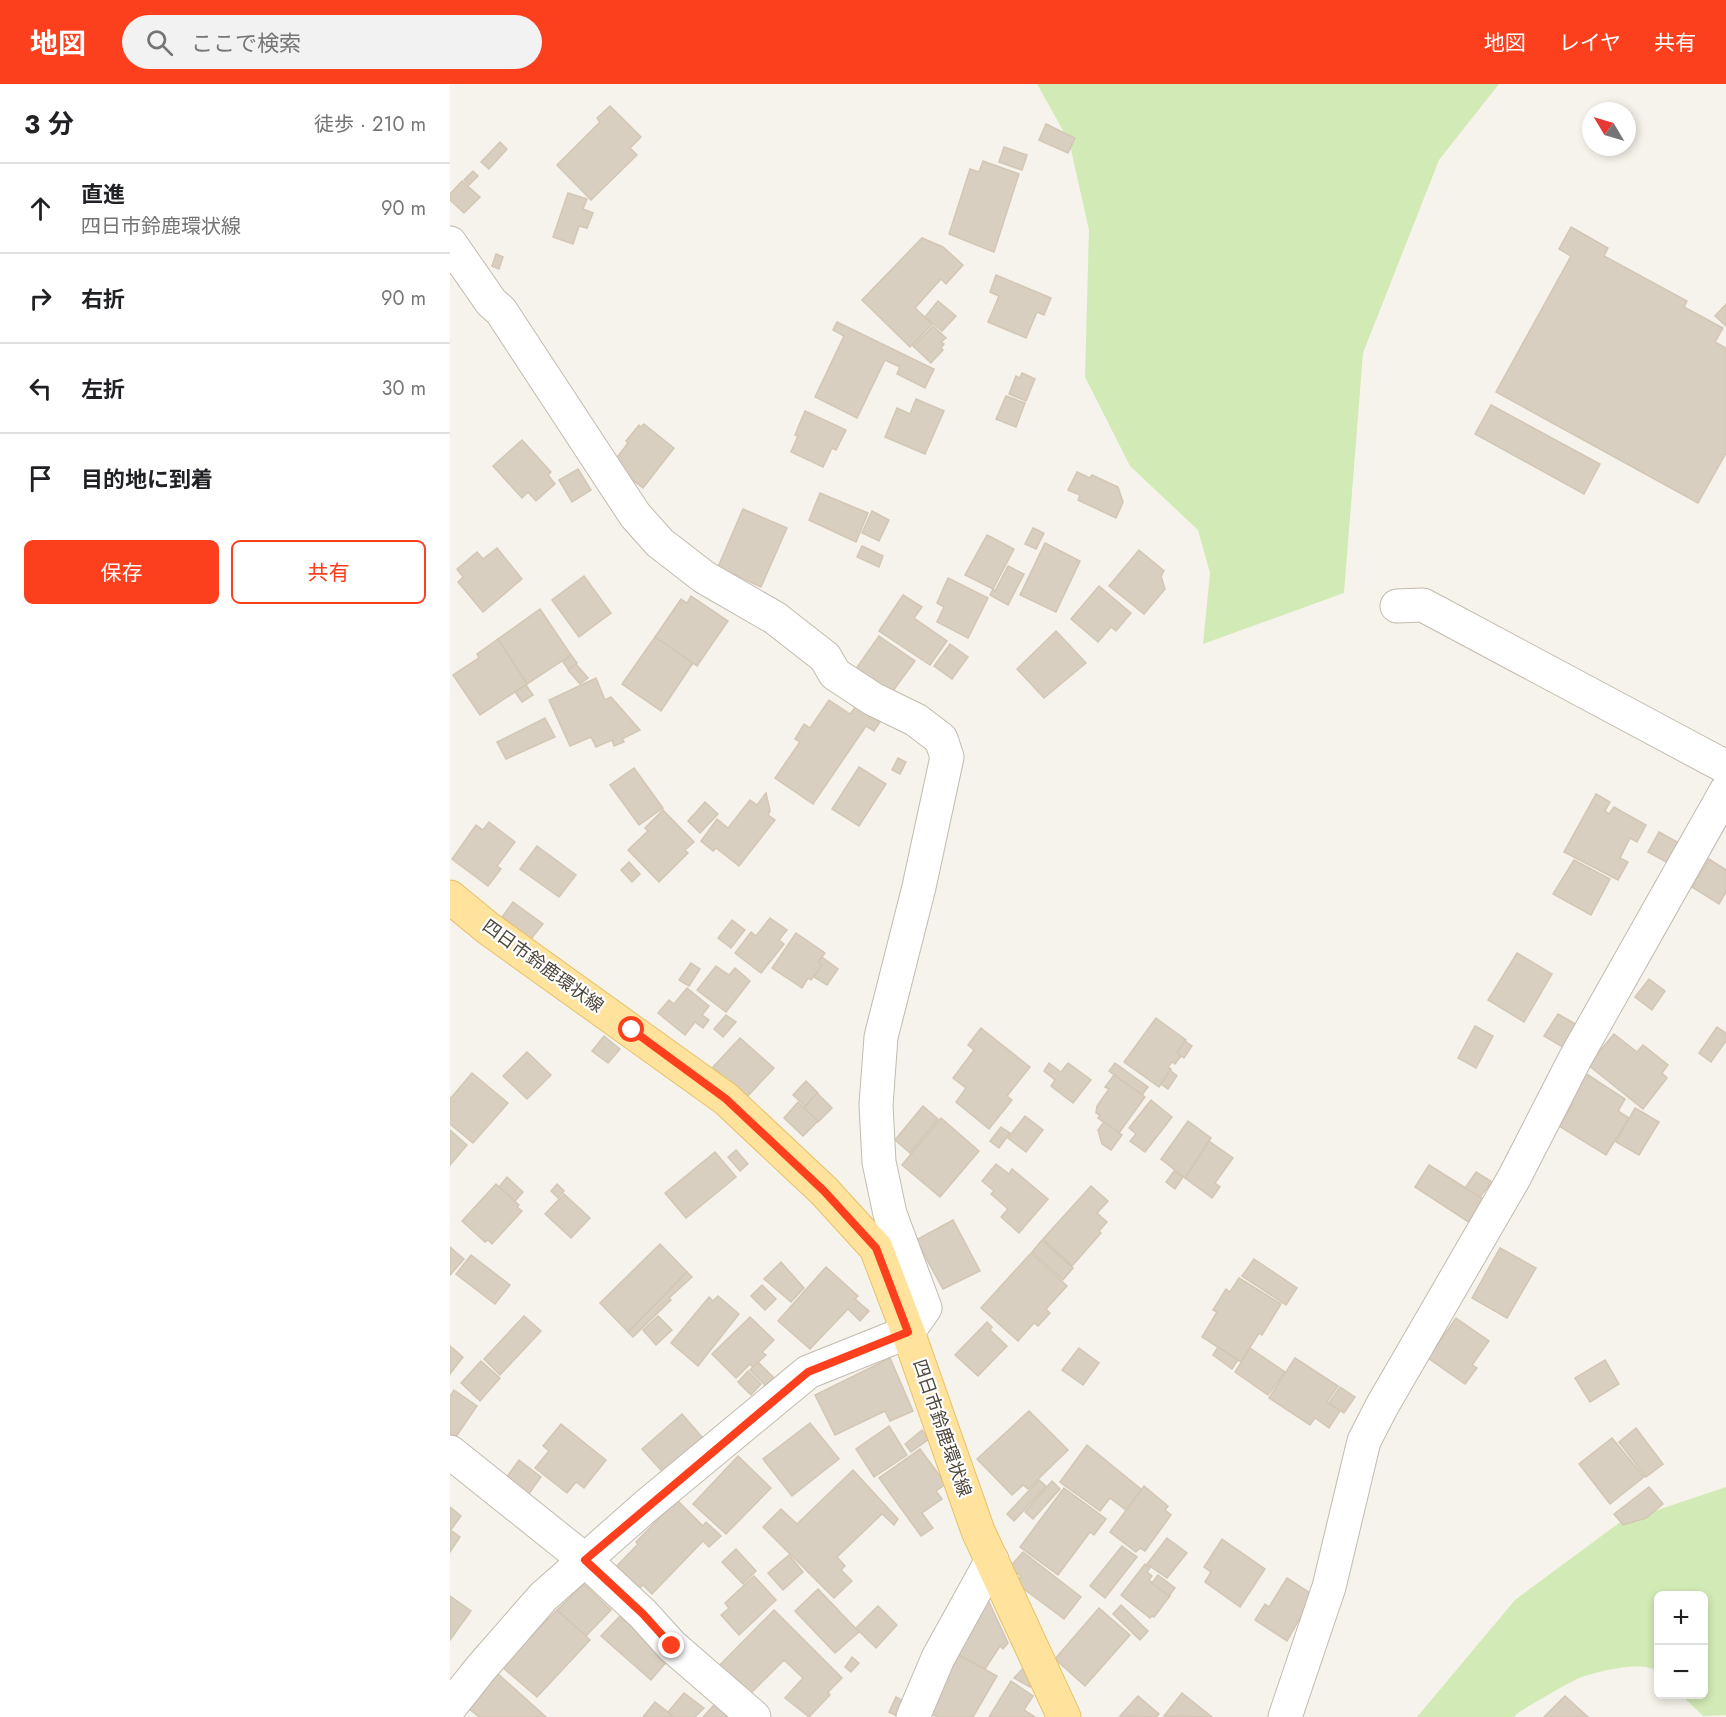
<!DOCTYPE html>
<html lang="ja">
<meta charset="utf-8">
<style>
:root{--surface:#fff;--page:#f2f2f2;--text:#202124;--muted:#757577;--line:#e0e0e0;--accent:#fc3f1d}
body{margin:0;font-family:Jost,"Noto Sans JP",sans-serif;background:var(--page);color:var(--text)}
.controls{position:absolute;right:18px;bottom:18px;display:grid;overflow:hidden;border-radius:9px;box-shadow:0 3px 9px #0003}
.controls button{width:54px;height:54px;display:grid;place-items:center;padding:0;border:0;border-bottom:2px solid var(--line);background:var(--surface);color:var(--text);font:30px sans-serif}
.compass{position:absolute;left:1132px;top:18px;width:54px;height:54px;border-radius:50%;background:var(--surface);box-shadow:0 3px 9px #0003;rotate:308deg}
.stop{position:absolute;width:18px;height:18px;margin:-14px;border:4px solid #fc3f1d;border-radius:50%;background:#fff}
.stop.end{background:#fc3f1d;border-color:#fff;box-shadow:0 2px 6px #0008}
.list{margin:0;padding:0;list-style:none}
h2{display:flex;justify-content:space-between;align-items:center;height:78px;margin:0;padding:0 24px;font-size:26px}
h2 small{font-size:20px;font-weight:400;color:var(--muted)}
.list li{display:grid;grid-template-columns:39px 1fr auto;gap:18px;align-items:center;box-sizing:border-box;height:90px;padding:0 24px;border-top:2px solid var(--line)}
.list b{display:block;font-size:22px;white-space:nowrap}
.list p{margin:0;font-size:20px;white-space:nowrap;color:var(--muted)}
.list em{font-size:20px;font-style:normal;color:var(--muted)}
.actions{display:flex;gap:12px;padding:18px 24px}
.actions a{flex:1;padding:14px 0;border:2px solid var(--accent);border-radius:9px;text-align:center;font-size:21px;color:var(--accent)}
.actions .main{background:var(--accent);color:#fff}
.icon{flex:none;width:33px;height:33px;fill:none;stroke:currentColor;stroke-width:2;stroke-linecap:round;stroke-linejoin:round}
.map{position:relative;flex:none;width:1276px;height:1633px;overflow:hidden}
header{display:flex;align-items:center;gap:36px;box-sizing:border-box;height:84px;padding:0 30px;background:var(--accent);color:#fff}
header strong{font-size:28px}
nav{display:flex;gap:33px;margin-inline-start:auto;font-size:21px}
.search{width:420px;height:54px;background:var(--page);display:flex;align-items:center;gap:15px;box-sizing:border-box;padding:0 21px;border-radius:33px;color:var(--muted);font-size:22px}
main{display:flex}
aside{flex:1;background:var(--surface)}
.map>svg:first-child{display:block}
.green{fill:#d2eab5}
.building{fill:#d8cfc1;stroke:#d3c7b4;stroke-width:1.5}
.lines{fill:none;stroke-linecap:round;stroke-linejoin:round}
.minor-casing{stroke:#c2bbae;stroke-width:35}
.primary-casing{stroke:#e6c16a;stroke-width:35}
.minor{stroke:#fff;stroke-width:33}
.primary{stroke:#ffe39c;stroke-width:33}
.route{stroke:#fc3f1d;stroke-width:8}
.labels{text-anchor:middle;stroke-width:4.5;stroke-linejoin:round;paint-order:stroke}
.street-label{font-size:18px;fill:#4b4439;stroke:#fff}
</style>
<header>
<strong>地図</strong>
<div class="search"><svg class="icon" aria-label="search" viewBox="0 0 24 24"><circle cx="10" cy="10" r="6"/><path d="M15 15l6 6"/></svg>ここで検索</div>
<nav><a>地図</a><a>レイヤ</a><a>共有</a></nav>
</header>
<main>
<aside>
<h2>3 分<small>徒歩 · 210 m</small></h2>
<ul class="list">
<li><svg class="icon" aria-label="ahead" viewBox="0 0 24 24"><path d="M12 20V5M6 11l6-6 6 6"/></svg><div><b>直進</b><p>四日市鈴鹿環状線</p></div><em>90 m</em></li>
<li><svg class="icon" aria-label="right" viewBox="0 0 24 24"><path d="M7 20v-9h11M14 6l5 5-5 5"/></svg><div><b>右折</b></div><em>90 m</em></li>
<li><svg class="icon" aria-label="left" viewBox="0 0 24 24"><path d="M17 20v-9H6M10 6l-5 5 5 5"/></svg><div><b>左折</b></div><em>30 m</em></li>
<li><svg class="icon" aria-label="arrive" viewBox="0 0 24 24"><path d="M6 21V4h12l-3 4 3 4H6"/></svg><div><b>目的地に到着</b></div></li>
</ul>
<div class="actions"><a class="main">保存</a><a>共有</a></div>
</aside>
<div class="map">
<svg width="1276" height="1633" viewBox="0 0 1276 1633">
<rect width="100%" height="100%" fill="#f6f3ec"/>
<g class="green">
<polygon points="587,0 1049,0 989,76 913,269 894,509 753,560 760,489 748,446 680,382 635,293 639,146 619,57"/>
<path d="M1276 1403V1631L1253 1632 1231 1611 1254 1610V1512H1208V1588C1195 1575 1143 1588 1127 1595 1107 1605 1088 1617 1069 1628L1064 1633H967L1065 1516 1169 1439Z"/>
</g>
<g class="building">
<polygon points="160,22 191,53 180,64 187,71 141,116 107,81 150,38 147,34"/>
<polygon points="596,40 625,54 618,69 589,56"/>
<polygon points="50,58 57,65 39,85 31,78"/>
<polygon points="554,63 577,71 572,86 549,78"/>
<polygon points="533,77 569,90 544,168 499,150 520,85 529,88"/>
<polygon points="23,87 28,92 19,101 14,96"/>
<polygon points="12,97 30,113 14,129 0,116 0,110"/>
<polygon points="118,109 137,115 133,125 143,129 137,144 129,142 123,160 103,153"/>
<polygon points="1121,143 1158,164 1154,172 1237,217 1234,223 1273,244 1265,258 1276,264 1276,369 1248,419 1046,308 1121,172 1109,165"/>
<polygon points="472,154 493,163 513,181 496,200 491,195 465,224 482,240 460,263 412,216"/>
<polygon points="46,170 53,173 49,185 42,182"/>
<polygon points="546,191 601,214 594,231 587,228 576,254 538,238 549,212 540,208"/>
<polygon points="488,217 506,232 492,247 475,233"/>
<polygon points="1276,220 1276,242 1265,232"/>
<polygon points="387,238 484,285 475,304 447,290 450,283 435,276 407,334 365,313 394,252 383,246"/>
<polygon points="483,242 496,254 491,258 494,260 491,264 493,266 481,279 463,262"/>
<polygon points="572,289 585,295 576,317 559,310 566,292 570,294"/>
<polygon points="556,312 575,319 566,343 546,335"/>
<polygon points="466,315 494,327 475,370 435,353 447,324 460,330"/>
<polygon points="1041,321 1150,380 1134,410 1025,350"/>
<polygon points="355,327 396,346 386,366 382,364 373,383 341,368 348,352 345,351"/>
<polygon points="194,340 224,364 193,404 162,380 178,359 176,357 189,341 191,343"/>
<polygon points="72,356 101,388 98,391 105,400 86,417 78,408 72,414 43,382"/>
<polygon points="128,385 141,406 122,418 109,396"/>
<polygon points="627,388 640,394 642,391 668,403 673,418 666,434 628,416 630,411 618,406"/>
<polygon points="370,409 418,429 406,458 359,436"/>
<polygon points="293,425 337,444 311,503 268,483"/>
<polygon points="422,427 439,436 429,457 412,449"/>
<polygon points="583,444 594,449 586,465 575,460"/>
<polygon points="537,451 564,465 543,505 515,491"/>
<polygon points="595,459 630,477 606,528 570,511"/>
<polygon points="412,462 433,472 429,483 407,473"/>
<polygon points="47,464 72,495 33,528 8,498 13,493 7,485 27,468 33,475"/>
<polygon points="689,466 714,487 711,492 715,505 694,530 659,502"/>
<polygon points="558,482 574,490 558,521 540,511 543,505 545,507"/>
<polygon points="134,492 161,529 129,553 102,516"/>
<polygon points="498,494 538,514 518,554 487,538 494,523 487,519"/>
<polygon points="649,502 681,529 666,547 661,543 648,558 621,535"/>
<polygon points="453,511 472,523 464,534 497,557 480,581 429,547"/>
<polygon points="241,512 278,537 247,582 205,553 231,515 237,519"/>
<polygon points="90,525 121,571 77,600 48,555"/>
<polygon points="606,547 636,579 594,614 567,585"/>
<polygon points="429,552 465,577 440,611 405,586"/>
<polygon points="205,553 243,579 211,627 172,600"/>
<polygon points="48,555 77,600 30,631 3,591 29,574 27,570"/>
<polygon points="500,560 518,573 502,595 484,582"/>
<polygon points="121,571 127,579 119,586 113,578"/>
<polygon points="126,580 138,594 130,600 118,586"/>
<polygon points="146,594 155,616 161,613 190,646 172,655 174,658 164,662 162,656 146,663 141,653 120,662 99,616"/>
<polygon points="76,601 83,611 72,618 65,608"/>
<polygon points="379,616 400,630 407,621 430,638 424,647 416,642 363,720 325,694 350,658 345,655 354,640 360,644"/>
<polygon points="95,634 105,653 56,675 47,658"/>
<polygon points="448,674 456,678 450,690 442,686"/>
<polygon points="409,683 436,700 409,742 382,725"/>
<polygon points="184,684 213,724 189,741 160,701"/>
<polygon points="316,709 320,727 318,731 325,736 289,782 266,764 263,767 251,757 267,735 278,744 300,716 307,721"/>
<polygon points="1146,710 1160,718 1155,727 1159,730 1164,723 1196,741 1187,758 1180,754 1170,774 1178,778 1168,796 1114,768"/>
<polygon points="255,718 268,730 250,749 238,737"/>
<polygon points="213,726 244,758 235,766 238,769 209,798 178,766 198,747 195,744"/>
<polygon points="39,738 65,758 47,782 51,785 38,802 2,775 26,741 33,746"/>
<polygon points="1209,748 1229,759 1218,779 1198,768"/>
<polygon points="87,762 126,791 109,813 70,785"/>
<polygon points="1259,775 1276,786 1276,808 1269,820 1242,803"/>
<polygon points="1124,776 1160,795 1141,831 1103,810"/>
<polygon points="179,778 190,790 182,798 171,786"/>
<polygon points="63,818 93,840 81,855 52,833"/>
<polygon points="320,834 337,846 329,856 334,860 311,889 285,869 301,848 306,852"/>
<polygon points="282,836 295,846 281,864 268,854"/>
<polygon points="346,849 375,869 368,878 372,881 361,896 358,894 352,904 322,884"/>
<polygon points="1067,869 1102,890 1074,938 1038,916"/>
<polygon points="372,873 388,885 377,901 364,893 372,881 368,878"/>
<polygon points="241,879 250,885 239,902 229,896"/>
<polygon points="266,882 279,891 285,884 300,897 276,928 247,906"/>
<polygon points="1199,895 1215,907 1202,926 1185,913"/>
<polygon points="237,904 259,922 252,931 259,936 253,944 245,938 235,951 208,929 219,916 224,920"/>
<polygon points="1108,930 1129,942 1116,965 1094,952"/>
<polygon points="276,931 286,938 273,953 264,945"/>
<polygon points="706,934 736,956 727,969 731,972 725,980 722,978 718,983 721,985 709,1003 674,978"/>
<polygon points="1025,942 1043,952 1026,984 1008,974"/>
<polygon points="1267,943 1276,949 1276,957 1261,978 1249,969"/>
<polygon points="531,944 580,983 557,1012 562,1016 539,1045 506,1018 516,1004 503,994 524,966 518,961"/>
<polygon points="1164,950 1187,968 1193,961 1218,981 1212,989 1217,994 1193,1025 1138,981"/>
<polygon points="154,952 170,965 158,979 142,967"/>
<polygon points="290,954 324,984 296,1014 263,983"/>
<polygon points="735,957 742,962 734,974 727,969"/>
<polygon points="77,968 101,991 77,1015 53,992"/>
<polygon points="599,979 611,988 618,979 641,996 623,1019 601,1002 605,996 594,987"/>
<polygon points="665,979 698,1003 692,1011 659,987"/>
<polygon points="720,986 727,992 718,1005 711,1000"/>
<polygon points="22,989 58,1019 23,1059 0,1040 0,1015"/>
<polygon points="1135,989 1175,1015 1168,1027 1179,1034 1156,1071 1109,1042 1122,1021 1119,1019"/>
<polygon points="664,991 695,1013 669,1049 648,1034 650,1031 646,1029 647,1022 659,1005 655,1003"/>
<polygon points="356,997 368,1009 355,1022 343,1011"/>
<polygon points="367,1009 382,1024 368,1038 354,1024"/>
<polygon points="701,1016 722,1033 695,1068 680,1057 686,1050 679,1044"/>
<polygon points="348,1018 368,1037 353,1052 334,1034"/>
<polygon points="473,1022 488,1035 460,1069 445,1056"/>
<polygon points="1185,1024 1209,1038 1189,1071 1166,1058"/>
<polygon points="575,1032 593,1046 576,1068 558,1054"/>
<polygon points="491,1034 529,1067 490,1113 452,1081"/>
<polygon points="738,1037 761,1054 735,1094 711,1075"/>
<polygon points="654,1038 672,1051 661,1066 652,1060 648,1046"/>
<polygon points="551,1043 560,1049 549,1064 540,1057"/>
<polygon points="0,1046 17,1061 0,1081"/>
<polygon points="759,1057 783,1074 765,1099 770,1103 762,1114 735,1094"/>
<polygon points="286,1066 298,1080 290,1087 278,1073"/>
<polygon points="265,1068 286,1093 236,1134 215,1109"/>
<polygon points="546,1080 559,1090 562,1085 598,1115 569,1149 551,1133 558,1125 541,1110 544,1107 532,1097"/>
<polygon points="979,1081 1035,1116 1020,1139 965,1103"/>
<polygon points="724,1087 733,1093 725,1105 716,1098"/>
<polygon points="1026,1088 1042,1098 1030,1113 1015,1104"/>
<polygon points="57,1093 73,1108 65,1117 49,1103"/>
<polygon points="46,1100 69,1121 67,1123 72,1127 42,1160 38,1156 35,1158 12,1137"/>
<polygon points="107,1100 114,1107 108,1114 101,1107"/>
<polygon points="641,1102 658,1117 647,1129 657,1138 649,1147 651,1149 622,1182 593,1155"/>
<polygon points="114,1110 140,1134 121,1154 95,1130"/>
<polygon points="503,1136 530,1187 493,1205 466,1156"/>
<polygon points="592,1156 623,1184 613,1196 582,1168"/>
<polygon points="210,1160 237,1188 178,1248 150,1219"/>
<polygon points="0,1163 14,1175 0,1191"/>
<polygon points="1050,1164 1086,1184 1057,1234 1022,1214"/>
<polygon points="581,1169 617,1202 596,1225 600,1229 588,1242 584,1239 568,1257 531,1224"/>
<polygon points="21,1171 60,1201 45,1220 6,1190"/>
<polygon points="804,1175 847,1204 836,1221 792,1192"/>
<polygon points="331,1178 354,1204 341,1218 314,1195"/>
<polygon points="376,1183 408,1212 405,1215 419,1227 410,1237 398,1225 360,1265 328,1237"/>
<polygon points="237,1188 242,1193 219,1214 221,1216 183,1253 178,1248"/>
<polygon points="789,1194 831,1220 812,1251 809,1249 791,1278 752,1253 767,1228 763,1226 776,1205 780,1208"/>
<polygon points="312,1201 326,1215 315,1226 301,1212"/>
<polygon points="268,1212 289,1230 248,1282 221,1259 259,1213 263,1217"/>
<polygon points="74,1232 91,1247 50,1291 34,1275"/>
<polygon points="208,1232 222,1246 206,1261 193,1246"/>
<polygon points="300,1233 324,1256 312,1268 316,1271 303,1283 300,1280 286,1294 262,1270"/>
<polygon points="1006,1234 1039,1257 1022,1281 1027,1284 1015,1300 978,1274"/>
<polygon points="537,1238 542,1243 540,1246 557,1262 528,1292 505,1271"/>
<polygon points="0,1262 13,1273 0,1290"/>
<polygon points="768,1263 788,1276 782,1285 763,1271"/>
<polygon points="629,1264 649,1279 633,1301 612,1286"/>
<polygon points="800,1264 835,1288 818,1311 785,1288"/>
<polygon points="440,1274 463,1327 440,1337 435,1327 385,1351 365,1311"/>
<polygon points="845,1274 888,1302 877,1318 890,1327 879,1344 865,1334 860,1341 819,1314"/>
<polygon points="1155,1276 1169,1300 1140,1318 1125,1294"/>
<polygon points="31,1277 50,1294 30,1317 11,1299"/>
<polygon points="308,1278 325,1295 317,1303 300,1286"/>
<polygon points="298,1287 311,1300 301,1311 288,1298"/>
<polygon points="890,1303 905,1313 894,1329 879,1319"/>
<polygon points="4,1306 27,1322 3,1357 0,1356 0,1312"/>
<polygon points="579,1327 618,1366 578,1405 573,1401 562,1411 527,1375"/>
<polygon points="232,1330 258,1360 218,1394 192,1365"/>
<polygon points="360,1339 389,1375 342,1412 313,1375"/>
<polygon points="111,1340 156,1376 134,1404 126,1398 117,1409 85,1384 99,1367 93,1362"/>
<polygon points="439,1342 457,1371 424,1393 406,1365"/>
<polygon points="1186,1344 1213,1380 1196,1393 1169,1358"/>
<polygon points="472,1346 479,1355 461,1368 455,1360"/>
<polygon points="1162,1354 1194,1393 1160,1420 1129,1380"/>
<polygon points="637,1361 692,1406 677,1427 660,1414 650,1427 610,1398"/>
<polygon points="470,1365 496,1400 486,1407 492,1415 472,1429 483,1444 471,1452 429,1394"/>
<polygon points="288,1372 321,1404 276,1450 243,1420"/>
<polygon points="69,1376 91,1393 78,1411 56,1394"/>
<polygon points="403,1386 448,1435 444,1441 432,1430 387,1473 395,1482 391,1486 402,1497 384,1514 313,1443 331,1425 347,1440"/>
<polygon points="589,1396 596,1402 564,1437 557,1430"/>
<polygon points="602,1397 610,1405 583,1435 575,1428"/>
<polygon points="694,1402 718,1422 715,1426 721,1431 695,1467 690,1464 686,1468 660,1448"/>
<polygon points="1199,1403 1213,1420 1196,1434 1173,1441 1164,1430"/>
<polygon points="614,1404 656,1435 644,1451 640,1448 608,1491 570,1463"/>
<polygon points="227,1416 253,1442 256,1438 271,1452 259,1463 253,1457 202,1510 193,1501 187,1507 164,1485 188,1460 186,1458"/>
<polygon points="0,1423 11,1432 0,1447"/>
<polygon points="2,1447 10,1453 0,1468 0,1450"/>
<polygon points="717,1454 737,1469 717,1494 697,1480"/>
<polygon points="772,1455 815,1485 790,1523 755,1498 761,1488 754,1483"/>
<polygon points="672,1462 687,1473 655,1514 640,1502"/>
<polygon points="286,1465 306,1487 293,1500 272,1478"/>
<polygon points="573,1468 631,1513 614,1535 566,1499 571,1492 559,1484"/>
<polygon points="339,1471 353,1488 333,1506 318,1489"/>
<polygon points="695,1480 700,1484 697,1488 702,1492 699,1496 720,1512 704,1533 702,1532 700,1534 671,1511"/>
<polygon points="708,1491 725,1504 719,1512 702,1499"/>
<polygon points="304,1492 326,1516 289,1551 271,1531 279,1524 275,1519"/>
<polygon points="837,1494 863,1511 837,1557 805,1536 815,1520 819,1523"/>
<polygon points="134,1500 161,1526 136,1552 107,1526"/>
<polygon points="532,1503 558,1559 553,1565 550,1562 535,1585 499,1567"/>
<polygon points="368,1505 409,1548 385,1569 345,1527"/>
<polygon points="0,1512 21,1527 0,1556"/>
<polygon points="671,1521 698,1547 690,1556 663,1530"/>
<polygon points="428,1522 447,1541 426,1564 406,1544"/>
<polygon points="649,1524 680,1551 635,1602 605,1575"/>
<polygon points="107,1526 140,1556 87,1613 51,1582"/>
<polygon points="324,1526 392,1594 378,1608 380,1611 359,1633 335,1614 353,1594 334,1576 297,1613 265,1586"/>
<polygon points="170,1532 218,1576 201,1596 151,1552"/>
<polygon points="507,1570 547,1592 523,1633 487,1633 474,1626"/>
<polygon points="402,1573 409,1579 401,1588 395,1583"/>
<polygon points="576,1581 584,1598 580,1603 564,1594"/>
<polygon points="47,1589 96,1633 29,1633 17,1623"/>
<polygon points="561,1597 583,1612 574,1626 585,1633 539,1633"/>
<polygon points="234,1609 254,1624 245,1633 223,1633 218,1628"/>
<polygon points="732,1609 762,1633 714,1632"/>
<polygon points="688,1612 709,1630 706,1633 670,1632"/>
<polygon points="1115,1612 1138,1633 1094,1633"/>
<polygon points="446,1613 455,1618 448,1632 439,1628"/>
<polygon points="205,1618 218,1628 223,1633 193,1633"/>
<polygon points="265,1620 280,1633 253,1633"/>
</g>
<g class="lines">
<g class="minor-casing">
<g id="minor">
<polyline points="0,159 41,218 51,227 185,431 210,459 254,493 325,534 375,573 385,590 423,615 466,636 491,655 497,673 469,803 431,953 426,1021 429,1078 440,1130 475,1224 458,1248 358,1288 196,1422 93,1513 31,1584 0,1623"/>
<polyline points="947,522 973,521 1276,683"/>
<polyline points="0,1368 135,1476 193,1530 222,1562 304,1633"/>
<polyline points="463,1633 488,1574 542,1476"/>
<polyline points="835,1633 879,1503 914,1357 932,1322 1064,1094 1126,973 1276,707"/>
</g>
</g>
<g class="primary-casing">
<polyline id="primary" points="0,813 39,845 276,1015 374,1107 426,1164 458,1248 528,1447 614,1633"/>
</g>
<use href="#minor" class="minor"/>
<use href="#primary" class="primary"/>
</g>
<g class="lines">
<polyline class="route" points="182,946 276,1015 374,1107 426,1164 458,1248 358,1288 135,1476 193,1530 222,1562"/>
</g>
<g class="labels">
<g class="street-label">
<text transform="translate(93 882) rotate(36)" y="6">四日市鈴鹿環状線</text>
<text transform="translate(492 1344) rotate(71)" y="6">四日市鈴鹿環状線</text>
</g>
</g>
</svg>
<div class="controls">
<button>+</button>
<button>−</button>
</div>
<svg class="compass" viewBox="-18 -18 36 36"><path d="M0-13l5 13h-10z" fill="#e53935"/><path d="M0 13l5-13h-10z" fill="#757577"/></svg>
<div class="stop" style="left:182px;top:946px"></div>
<div class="stop end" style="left:222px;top:1562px"></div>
</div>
</main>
